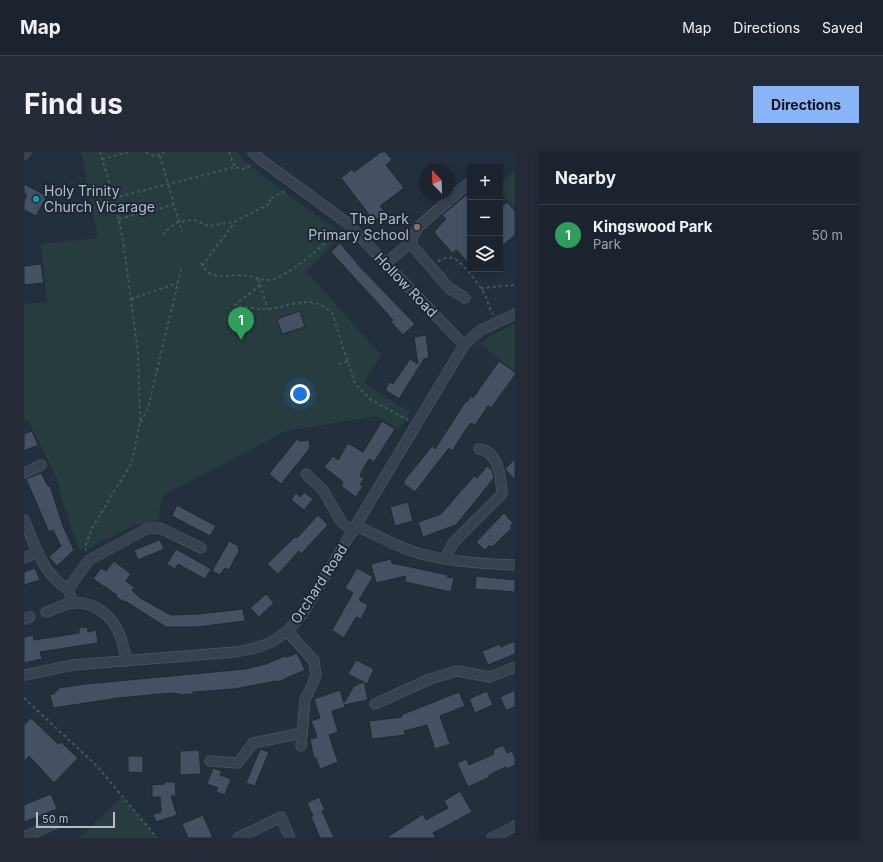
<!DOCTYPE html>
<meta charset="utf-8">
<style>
:root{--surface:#1b232e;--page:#242b36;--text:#f1f3f6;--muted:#a0a4aa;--line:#39404a;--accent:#8ab4f8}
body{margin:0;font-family:Inter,sans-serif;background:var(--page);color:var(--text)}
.controls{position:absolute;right:12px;top:12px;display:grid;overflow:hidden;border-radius:0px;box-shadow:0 2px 6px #0003}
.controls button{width:36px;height:36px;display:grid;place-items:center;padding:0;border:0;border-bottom:1px solid var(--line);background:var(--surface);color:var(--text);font:20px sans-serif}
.compass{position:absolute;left:395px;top:12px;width:36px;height:36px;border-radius:50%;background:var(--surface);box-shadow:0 2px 6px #0003;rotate:337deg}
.scale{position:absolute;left:12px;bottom:10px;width:79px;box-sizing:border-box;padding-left:4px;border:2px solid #b4bcc9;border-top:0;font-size:11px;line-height:14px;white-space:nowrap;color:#b4bcc9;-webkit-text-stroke:3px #1d2633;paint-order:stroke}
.you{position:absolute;left:276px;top:242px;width:14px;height:14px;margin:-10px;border:3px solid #fff;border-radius:50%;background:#1a73e8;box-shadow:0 0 0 6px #1a73e833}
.badge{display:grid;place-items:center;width:26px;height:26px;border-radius:50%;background:var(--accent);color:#fff;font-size:13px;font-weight:700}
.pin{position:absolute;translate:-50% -33px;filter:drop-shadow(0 1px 2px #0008)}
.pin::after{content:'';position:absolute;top:21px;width:14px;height:12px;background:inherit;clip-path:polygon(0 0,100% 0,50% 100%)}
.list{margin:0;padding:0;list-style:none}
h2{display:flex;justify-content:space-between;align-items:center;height:52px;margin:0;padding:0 16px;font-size:17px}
h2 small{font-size:13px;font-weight:400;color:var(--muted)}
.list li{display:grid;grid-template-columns:26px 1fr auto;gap:12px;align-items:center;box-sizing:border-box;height:60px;padding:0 16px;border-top:1px solid var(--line)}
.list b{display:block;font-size:15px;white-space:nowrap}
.list p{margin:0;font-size:13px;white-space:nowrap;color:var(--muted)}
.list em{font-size:13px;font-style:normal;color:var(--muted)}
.icon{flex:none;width:22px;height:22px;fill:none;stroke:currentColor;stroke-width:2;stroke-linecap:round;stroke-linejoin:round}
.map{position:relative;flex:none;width:491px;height:686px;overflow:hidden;border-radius:0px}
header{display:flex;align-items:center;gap:24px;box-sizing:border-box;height:56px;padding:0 20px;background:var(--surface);border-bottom:1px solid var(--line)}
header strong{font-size:19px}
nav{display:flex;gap:22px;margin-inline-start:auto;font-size:14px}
.intro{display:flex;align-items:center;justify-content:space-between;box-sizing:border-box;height:96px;padding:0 24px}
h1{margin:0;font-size:28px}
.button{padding:10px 18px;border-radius:0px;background:var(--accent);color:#111;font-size:14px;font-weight:700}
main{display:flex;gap:24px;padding:0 24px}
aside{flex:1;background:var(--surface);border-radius:0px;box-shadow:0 2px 6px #0003}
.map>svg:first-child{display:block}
.green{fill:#263c3f}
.building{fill:#455162;stroke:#1f2835}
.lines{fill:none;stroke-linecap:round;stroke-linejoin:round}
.minor-casing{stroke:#565f6c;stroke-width:11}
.path{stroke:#44595c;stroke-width:2;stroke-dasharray:3 3;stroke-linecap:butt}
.minor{stroke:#38414e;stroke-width:10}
.culture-dot{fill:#0f9aa8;stroke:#1d2633;stroke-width:1.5}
.education-dot{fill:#8d6e63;stroke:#1d2633;stroke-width:1.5}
.labels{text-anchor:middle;stroke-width:4;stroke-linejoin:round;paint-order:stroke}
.poi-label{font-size:14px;fill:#b4bcc9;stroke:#1d2633;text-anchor:start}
.street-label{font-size:14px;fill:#b4bcc9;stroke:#1d2633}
</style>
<header>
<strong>Map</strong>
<nav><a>Map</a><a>Directions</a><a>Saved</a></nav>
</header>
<div class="intro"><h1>Find us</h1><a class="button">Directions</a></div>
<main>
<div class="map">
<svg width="491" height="686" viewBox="0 0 491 686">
<rect width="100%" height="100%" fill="#242f3e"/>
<g class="green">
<polygon points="57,0 213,0 226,14 319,83 282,119 357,203 340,231 386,260 375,277 353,264 263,279 141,342 135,357 135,368 111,373 66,396 61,395 55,398 39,351 34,329 4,268 0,269 0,152 23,150 17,92 74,86"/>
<polygon points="491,19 491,57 476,40 476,32"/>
<polygon points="491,171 491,220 455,191"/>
<polygon points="98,645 133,686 55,686"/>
</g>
<g class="building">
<polygon points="357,0 362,0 368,8 362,13 380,36 356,54 362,61 350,69 317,26 328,17 330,20"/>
<polygon points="0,32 23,44 12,64 0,58 0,49 3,43 0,41"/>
<polygon points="446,40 446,114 433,98 428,101 410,80 422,67 418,63"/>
<polygon points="483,50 491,59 491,83 476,96 476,56"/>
<polygon points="316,91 337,116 391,172 379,183 367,170 369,168 307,100"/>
<polygon points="17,112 20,131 0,133 0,114"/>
<polygon points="276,159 281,175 258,182 253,167"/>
<polygon points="402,183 405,206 400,207 375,247 361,238 366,230 369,232 386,207 394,212 390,185"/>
<polygon points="475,209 491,220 491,223 467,256 464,254 451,273 447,271 443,276 428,299 425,296 391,340 380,332 380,329 408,294 411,297 442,249 443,250 447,244 449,246"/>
<polygon points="358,269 371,277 350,310 345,307 339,317 336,324 340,327 336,332 339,334 332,345 317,334 319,330 300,315 309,304 314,308 324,291 339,300"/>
<polygon points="8,279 14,293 0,299 0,282"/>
<polygon points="273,287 276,289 285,288 286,296 257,332 245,322"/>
<polygon points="491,307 491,328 481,317"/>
<polygon points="463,314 468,318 470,326 432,373 399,385 394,370 417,362 450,324 453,326"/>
<polygon points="17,321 24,334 26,334 39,374 50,398 33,414 25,405 37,394 29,378 25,380 2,327"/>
<polygon points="280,340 289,347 280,358 267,348 272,341 276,345"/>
<polygon points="384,350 389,369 371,374 366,355"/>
<polygon points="153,353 192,374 186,384 148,364"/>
<polygon points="480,361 489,371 486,374 488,376 468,395 466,393 461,398 452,390"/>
<polygon points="294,363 304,373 277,402 275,399 254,422 243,412 271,385 273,386"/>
<polygon points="136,388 140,397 114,408 110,398"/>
<polygon points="205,389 214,394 215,399 205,418 201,416 196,423 188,419"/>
<polygon points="152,397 187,417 181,427 154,412 151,417 143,412"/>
<polygon points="367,407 368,411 424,423 423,425 430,426 427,440 381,430 382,424 352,431 347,412"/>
<polygon points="90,409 107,422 102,429 111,436 108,438 116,446 147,463 174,462 219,457 221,469 173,475 142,475 101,449 100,450 91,444 93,443 69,427 77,416 82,419"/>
<polygon points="11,416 16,428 0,433 0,420"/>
<polygon points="333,416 349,425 335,448 344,453 337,467 332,465 320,486 308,478 329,441 321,436"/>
<polygon points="452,424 491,428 491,440 451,437"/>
<polygon points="242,442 250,451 235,465 226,456"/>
<polygon points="63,475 64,480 72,478 74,491 16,500 18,507 0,511 0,485 9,483 10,488 55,481 55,476"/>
<polygon points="491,489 491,502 464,513 458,499 476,492 477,495"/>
<polygon points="273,501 281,518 254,530 253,529 210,537 169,540 169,542 156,543 156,542 146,541 95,546 29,556 26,543 31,541 31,539 35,538 34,536 61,532 222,517 242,512 261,504 262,505 266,504"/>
<polygon points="332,508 350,517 343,532 324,522"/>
<polygon points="340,530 344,548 320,553 321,555 308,559 314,580 305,583 314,610 296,617 292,606 290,607 286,587 293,585 287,569 296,566 290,547 316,538 320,551 330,534"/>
<polygon points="491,538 491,555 482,558 476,545"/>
<polygon points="463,539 469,553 451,561 445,547"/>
<polygon points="435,540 441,554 416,564 426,592 411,597 403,573 380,579 381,583 348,587 345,569 378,565 377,563"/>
<polygon points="7,566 34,592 37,590 54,606 30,631 5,604 0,610 0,573"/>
<polygon points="479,593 483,601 488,599 491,606 491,613 483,617 482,615 465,623 466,625 444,635 433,611 442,607 445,613 470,602 469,598"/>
<polygon points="236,597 245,600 231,634 222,631"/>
<polygon points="175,598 177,622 156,623 156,599"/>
<polygon points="104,604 119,604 119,621 104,620"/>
<polygon points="189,616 198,619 196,623 207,627 201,643 192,640 194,636 183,632"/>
<polygon points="140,630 151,630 152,644 147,644 153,663 132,670 129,662 137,660 136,645 128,645 128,633 141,632"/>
<polygon points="436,639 448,660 409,681 412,686 362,686 399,662 402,668 424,656 420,649"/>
<polygon points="27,642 33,657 0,670 0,653"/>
<polygon points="295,645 301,658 298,659 310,686 296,686 287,665 289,664 283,651"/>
<polygon points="179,663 189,686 164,686 158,672"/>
</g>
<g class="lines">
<g class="minor-casing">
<g id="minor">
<polyline points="229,0 236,7 322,70 440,193"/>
<polyline points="0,2 2,0"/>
<polyline points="386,91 394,75 446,30"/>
<polyline points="362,111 386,91 425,136 441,146"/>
<polyline points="0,321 17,313"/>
<polyline points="282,322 299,338 318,371 330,379"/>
<path d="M0 368C11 393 19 423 44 437"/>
<path d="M333 374C353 383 376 397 397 402 428 410 459 412 491 413"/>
<polyline points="0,406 14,400"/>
<path d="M421 406 429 391 478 342C477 326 475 299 455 297"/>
<polyline points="49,451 44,437 65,408 124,376 136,376 177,396"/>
<path d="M22 460C31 457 40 452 49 451 68 449 86 462 94 479 99 488 100 499 103 509"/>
<polyline points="0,467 6,465"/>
<polyline points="264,480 290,509 292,524 281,548 277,594"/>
<path d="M0 523 49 513 211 500C244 495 257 488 278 463L440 193 457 178 491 162"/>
<polyline points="351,552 406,527 433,519 466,525 491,515"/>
<polyline points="186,609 214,611 229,591 278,581"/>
<polyline points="0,685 30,672"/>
<polyline points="214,686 257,665 266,686"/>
<polyline points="468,686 491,674"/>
</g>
</g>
<g class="path">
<path d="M122 0C129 5 134 5 141 0"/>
<polyline points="205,0 211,15"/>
<polyline points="136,4 158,80"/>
<polyline points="78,7 104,0"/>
<polyline points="90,46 211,15 219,17 229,12"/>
<polyline points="95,67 149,53"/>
<polyline points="139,83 144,77 154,70 170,68 185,74 210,70 247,51 245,47 263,38"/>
<path d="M414 109C419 107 424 105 429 106 437 108 461 139 463 148 465 154 465 156 469 162"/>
<path d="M177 111C184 127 199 124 214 123 224 122 234 128 244 128 260 129 304 90 315 77"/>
<polyline points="178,114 211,70"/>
<polyline points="234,127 244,157"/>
<path d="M236 133 211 153C222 155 235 158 246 157 268 153 289 142 308 161L331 232 346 247 384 268"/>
<polyline points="457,136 491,133"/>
<polyline points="107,147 153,131"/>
<polyline points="315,212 324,209"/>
<polyline points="117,270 124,256 157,117"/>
<polyline points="62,399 61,395 68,376 108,310 116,270 114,201 99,88 90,46 76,0"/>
<polyline points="0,546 73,614 133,686"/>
</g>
<use href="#minor" class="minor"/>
</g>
<circle class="culture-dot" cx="12" cy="47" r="4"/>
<circle class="education-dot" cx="393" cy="75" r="4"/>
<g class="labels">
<g class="poi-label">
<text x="20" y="44">Holy Trinity<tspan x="20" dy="16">Church Vicarage</tspan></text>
<text x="385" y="72" text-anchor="end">The Park<tspan x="385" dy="16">Primary School</tspan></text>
</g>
<g class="street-label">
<text transform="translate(382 133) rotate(46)" y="5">Hollow Road</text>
<text transform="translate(295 432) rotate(-57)" y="5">Orchard Road</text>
</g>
</g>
</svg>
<div class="controls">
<button>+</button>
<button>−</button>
<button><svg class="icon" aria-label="layers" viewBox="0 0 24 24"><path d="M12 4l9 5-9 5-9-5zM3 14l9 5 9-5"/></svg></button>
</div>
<svg class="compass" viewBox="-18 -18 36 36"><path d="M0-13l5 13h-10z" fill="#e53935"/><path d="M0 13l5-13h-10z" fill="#a0a4aa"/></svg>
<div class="scale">50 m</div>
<div class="you"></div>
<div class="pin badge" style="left:217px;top:188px;background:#2e9e5b">1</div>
</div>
<aside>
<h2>Nearby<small></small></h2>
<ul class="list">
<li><span class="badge" style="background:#2e9e5b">1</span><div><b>Kingswood Park</b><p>Park</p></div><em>50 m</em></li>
</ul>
</aside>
</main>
